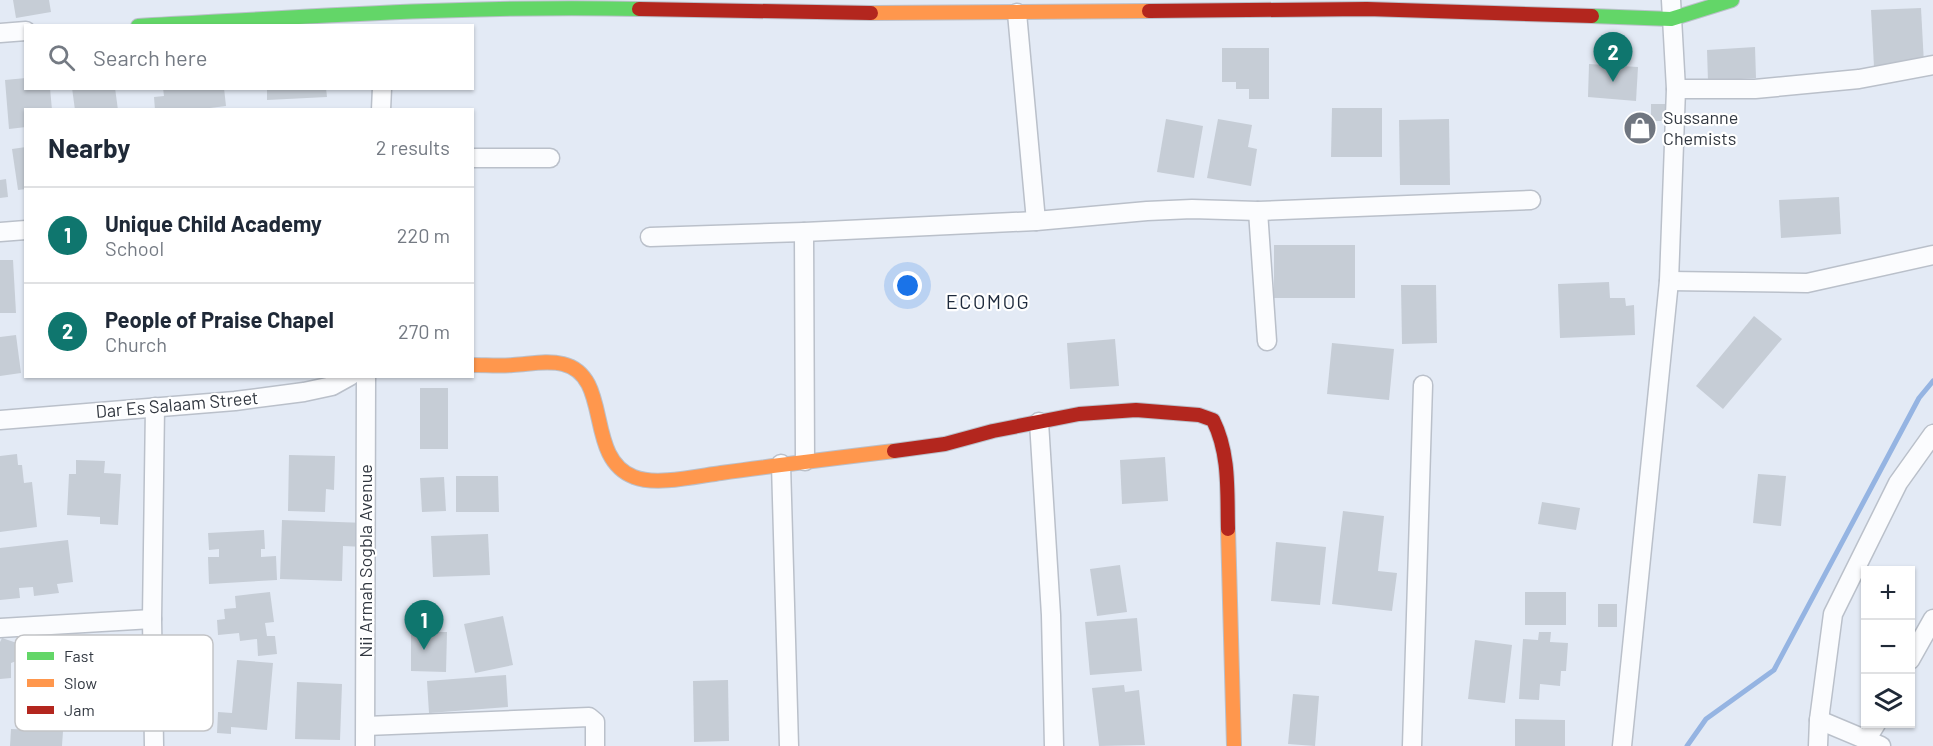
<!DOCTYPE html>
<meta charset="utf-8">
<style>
:root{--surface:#fff;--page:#f2f2f3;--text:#1f2937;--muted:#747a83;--line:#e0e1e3;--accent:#0f766e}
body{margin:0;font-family:Barlow,sans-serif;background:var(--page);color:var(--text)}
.controls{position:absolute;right:18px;bottom:18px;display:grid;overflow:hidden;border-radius:0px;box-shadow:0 2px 4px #0004}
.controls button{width:54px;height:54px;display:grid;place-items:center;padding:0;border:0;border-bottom:2px solid var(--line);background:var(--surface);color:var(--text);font:30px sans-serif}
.you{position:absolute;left:908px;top:286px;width:21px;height:21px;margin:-15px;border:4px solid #fff;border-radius:50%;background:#1a73e8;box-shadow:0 0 0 9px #1a73e833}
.badge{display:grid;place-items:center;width:39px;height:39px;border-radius:50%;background:var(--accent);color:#fff;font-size:20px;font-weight:700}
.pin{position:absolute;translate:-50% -50px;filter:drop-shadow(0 2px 3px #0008)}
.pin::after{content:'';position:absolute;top:32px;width:21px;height:18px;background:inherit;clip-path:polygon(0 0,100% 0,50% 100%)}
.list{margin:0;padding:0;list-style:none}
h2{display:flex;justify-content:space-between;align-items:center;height:78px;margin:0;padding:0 24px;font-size:26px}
h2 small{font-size:20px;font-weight:400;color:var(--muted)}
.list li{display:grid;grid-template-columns:39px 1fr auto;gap:18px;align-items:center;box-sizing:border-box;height:96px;padding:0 24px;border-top:2px solid var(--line)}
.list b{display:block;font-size:22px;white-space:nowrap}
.list p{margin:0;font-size:20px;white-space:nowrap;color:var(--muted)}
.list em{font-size:20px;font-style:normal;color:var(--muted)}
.icon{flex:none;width:33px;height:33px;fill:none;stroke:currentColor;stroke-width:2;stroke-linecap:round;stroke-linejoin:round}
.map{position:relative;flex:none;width:1933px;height:746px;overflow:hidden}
.search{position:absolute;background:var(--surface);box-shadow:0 2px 4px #0004;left:24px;top:24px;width:450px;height:66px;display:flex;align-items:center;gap:15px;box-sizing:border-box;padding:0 21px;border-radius:0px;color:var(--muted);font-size:22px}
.panel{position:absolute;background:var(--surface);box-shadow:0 2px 4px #0004;left:24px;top:108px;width:450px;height:270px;border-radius:0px}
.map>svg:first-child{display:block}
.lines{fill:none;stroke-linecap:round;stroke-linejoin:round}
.stream{stroke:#95b4e2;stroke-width:5}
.building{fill:#c6cdd6}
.street-casing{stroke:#bac0ca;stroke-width:21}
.fast-casing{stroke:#bac0ca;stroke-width:16}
.slow-casing{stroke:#bac0ca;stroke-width:16}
.jam-casing{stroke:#bac0ca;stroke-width:16}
.street{stroke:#fbfcfe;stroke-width:18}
.fast{stroke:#63d668;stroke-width:14}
.slow{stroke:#ff974d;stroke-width:14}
.jam{stroke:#b3261e;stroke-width:14}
.labels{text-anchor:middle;stroke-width:4.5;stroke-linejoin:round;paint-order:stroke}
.poi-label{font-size:18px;fill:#323841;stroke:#fff;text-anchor:start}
.street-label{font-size:18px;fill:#323841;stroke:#fff}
.neighbourhood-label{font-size:20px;letter-spacing:1.5px;fill:#1e2a3c;stroke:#fff}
.key{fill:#fff;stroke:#c2c3c6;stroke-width:1.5}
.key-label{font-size:16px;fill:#323841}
</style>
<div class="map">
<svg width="1933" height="746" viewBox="0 0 1933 746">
<rect width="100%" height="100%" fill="#e3eaf5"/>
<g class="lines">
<polyline class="stream" points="1687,746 1706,719 1774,670 1919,398 1933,381"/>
</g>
<g class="building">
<polygon points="13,0 49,0 51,12 16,18"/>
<polygon points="1921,8 1924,64 1874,67 1871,10"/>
<polygon points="1755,47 1756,78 1708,81 1707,50"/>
<polygon points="1222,48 1269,48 1269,99 1249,99 1249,89 1236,89 1236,82 1222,82"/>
<polygon points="1589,64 1638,67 1636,101 1588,97"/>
<polygon points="26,78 26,88 50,88 52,110 26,110 26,127 9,129 5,80"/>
<polygon points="72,88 115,88 118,110 75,110"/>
<polygon points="163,88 224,88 226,106 194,110 155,110 154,97 164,96"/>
<polygon points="267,88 326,88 327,97 267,100"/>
<rect x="1651" y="104" width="14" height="17"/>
<polygon points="1332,108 1382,108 1382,157 1331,157"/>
<polygon points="1166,119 1203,126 1194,178 1157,172"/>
<polygon points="1218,119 1252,125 1248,147 1257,149 1251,186 1207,178"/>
<polygon points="1449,119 1450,185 1400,185 1399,120"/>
<polygon points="26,147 26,189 18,190 12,149"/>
<polygon points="6,179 8,197 0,198 0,180"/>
<polygon points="1839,197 1841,234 1781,238 1779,200"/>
<rect x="1274" y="245" width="81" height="53"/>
<polygon points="0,260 13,260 16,313 0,313"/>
<polygon points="1609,282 1610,298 1625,298 1626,306 1634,305 1635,335 1560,338 1558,284"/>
<polygon points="1401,285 1436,285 1437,343 1402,344"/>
<polygon points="1754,316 1782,339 1723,409 1696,386"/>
<polygon points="16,335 21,373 0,376 0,337"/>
<polygon points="1115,339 1119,386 1070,389 1067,343"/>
<polygon points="1332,343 1394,349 1389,400 1327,394"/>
<rect x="420" y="388" width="28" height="61"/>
<polygon points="17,454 18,465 22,465 24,483 32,482 37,527 0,532 0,456"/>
<polygon points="289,455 335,456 334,490 326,489 325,512 288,511"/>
<polygon points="1165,457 1168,501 1122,504 1120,460"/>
<polygon points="76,460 105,461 104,473 121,474 118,525 100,524 100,517 67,515 69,474 76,474"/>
<polygon points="1758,474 1786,476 1781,526 1753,523"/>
<polygon points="456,476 498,476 499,512 456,512"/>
<polygon points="444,477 446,511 422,512 420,478"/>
<polygon points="1542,502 1580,508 1576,530 1538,524"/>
<polygon points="1343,511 1384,516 1378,571 1397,573 1392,611 1332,604"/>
<polygon points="282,520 366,523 365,547 343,546 342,581 280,579"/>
<polygon points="264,530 265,549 261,549 261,557 276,556 277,580 209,584 208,557 219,557 219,549 209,550 208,533"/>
<polygon points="488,534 490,575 433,577 431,536"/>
<polygon points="68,540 73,582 57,584 59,593 34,596 33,587 19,588 20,598 0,600 0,548"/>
<polygon points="1276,542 1326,547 1320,605 1271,601"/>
<polygon points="1120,565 1127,612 1097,616 1090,569"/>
<polygon points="270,592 274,622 265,623 267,636 275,636 277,654 258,656 257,639 240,641 239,633 218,635 217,620 225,619 224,609 236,608 235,596"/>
<rect x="1525" y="592" width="41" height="33"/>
<rect x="1598" y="604" width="19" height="23"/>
<polygon points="503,616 513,665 475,673 464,624"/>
<polygon points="1137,618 1142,671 1090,675 1085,622"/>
<polygon points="411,632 447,632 446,672 411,671"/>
<polygon points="1539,632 1551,632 1550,642 1568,643 1566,671 1561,671 1560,686 1540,684 1539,700 1519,699 1523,639 1538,640"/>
<polygon points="2,638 20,644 21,654 17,655 19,660 11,663 11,678 0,679 0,642"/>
<polygon points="1475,640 1512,645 1505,703 1468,699"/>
<polygon points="237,660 273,663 267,730 231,727 231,734 217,733 218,712 232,713"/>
<polygon points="506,675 508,707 429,713 427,681"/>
<polygon points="728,680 729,741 694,742 693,681"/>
<polygon points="297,682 342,684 340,740 295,739"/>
<polygon points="1124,685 1125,692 1139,690 1145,745 1099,746 1092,688"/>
<polygon points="1293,694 1319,696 1315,746 1288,744"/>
<polygon points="1515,719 1565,720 1565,746 1515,746"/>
<polygon points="11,729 63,731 62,746 10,746"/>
</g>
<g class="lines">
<g class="street-casing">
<g id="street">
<polyline points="1017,13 1036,221"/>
<polyline points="0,33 26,31"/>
<polyline points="1676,89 1755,89 1859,79 1933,65"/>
<polyline points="381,110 382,88"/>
<polyline points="472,158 550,158"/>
<polyline points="1258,211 1267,341"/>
<polyline points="0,232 26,230"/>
<polyline points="804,232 805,461"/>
<polyline points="650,237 804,232 1036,221 1147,211 1192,209 1258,211 1531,200"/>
<polyline points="1669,281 1807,283 1933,255"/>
<polyline points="0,420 235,401 304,392 332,386 350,376"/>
<polyline points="1039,422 1051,615 1054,746"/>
<polyline points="781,464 789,746"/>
<polyline points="0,628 152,619"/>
<polyline points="1910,660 1933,619"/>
<polyline points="1819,720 1881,746"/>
<polyline points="366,726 589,717 595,722 595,746"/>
<polyline points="1866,740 1876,724"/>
<polyline points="154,746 152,619 155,407"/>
<polyline points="365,746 366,376"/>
<polyline points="1412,746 1423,385"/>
<polyline points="1622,746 1669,281 1676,89 1671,0"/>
<polyline points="1818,746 1819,720 1833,614 1898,483 1933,434"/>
</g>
</g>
<g class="fast-casing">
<g id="fast">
<polyline points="1592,16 1671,19 1732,0"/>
<path d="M138 26C305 17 472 5 639 9"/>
</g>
</g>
<g class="slow-casing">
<g id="slow">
<polyline points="871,13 1149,11"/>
<path d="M472 365C486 365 500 366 513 365 530 364 547 360 563 364 613 376 584 458 634 477 656 486 698 476 721 473 778 465 836 458 894 451"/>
<polyline points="1228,529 1234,746"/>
</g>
</g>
<g class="jam-casing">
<g id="jam">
<polyline points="639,9 871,13"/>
<polyline points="1149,11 1367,9 1592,16"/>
<path d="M894 451 945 444 993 431 1079 414 1136 410 1199 415 1213 420C1230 454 1227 492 1228 529"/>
</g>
</g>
<use href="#street" class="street"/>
<use href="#fast" class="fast"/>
<use href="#slow" class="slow"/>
<use href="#jam" class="jam"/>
</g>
<defs>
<g id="shop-disc" transform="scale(1.725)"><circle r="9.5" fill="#707680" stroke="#fff"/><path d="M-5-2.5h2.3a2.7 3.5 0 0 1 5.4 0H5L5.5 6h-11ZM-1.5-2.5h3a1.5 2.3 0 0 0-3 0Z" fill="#fff"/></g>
</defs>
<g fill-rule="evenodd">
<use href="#shop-disc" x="1640" y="128"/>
</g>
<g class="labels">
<g class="poi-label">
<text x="1663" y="124">Sussanne<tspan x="1663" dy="21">Chemists</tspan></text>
</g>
<g class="street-label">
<text transform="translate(177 405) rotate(-5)" y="6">Dar Es Salaam Street</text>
<text transform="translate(366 561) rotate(-90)" y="6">Nii Armah Sogbla Avenue</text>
</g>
<g class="neighbourhood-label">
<text x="988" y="309">ECOMOG</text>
</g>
</g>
<rect x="15" y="635" width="198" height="96" rx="9" class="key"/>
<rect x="27" y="652" width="27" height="8" fill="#63d668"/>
<rect x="27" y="679" width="27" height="8" fill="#ff974d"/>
<rect x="27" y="706" width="27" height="8" fill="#b3261e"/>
<g class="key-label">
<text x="64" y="662">Fast</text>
<text x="64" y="689">Slow</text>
<text x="64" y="716">Jam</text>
</g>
</svg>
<div class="controls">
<button>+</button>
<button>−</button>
<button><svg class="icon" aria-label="layers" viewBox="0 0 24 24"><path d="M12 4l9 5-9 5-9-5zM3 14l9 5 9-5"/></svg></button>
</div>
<div class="you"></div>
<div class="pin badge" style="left:424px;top:650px">1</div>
<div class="pin badge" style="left:1613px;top:82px">2</div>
<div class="search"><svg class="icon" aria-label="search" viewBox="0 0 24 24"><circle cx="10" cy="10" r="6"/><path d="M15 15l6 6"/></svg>Search here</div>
<section class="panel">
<h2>Nearby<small>2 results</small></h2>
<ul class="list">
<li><span class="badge">1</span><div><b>Unique Child Academy</b><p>School</p></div><em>220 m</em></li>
<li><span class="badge">2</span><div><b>People of Praise Chapel</b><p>Church</p></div><em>270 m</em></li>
</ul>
</section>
</div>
